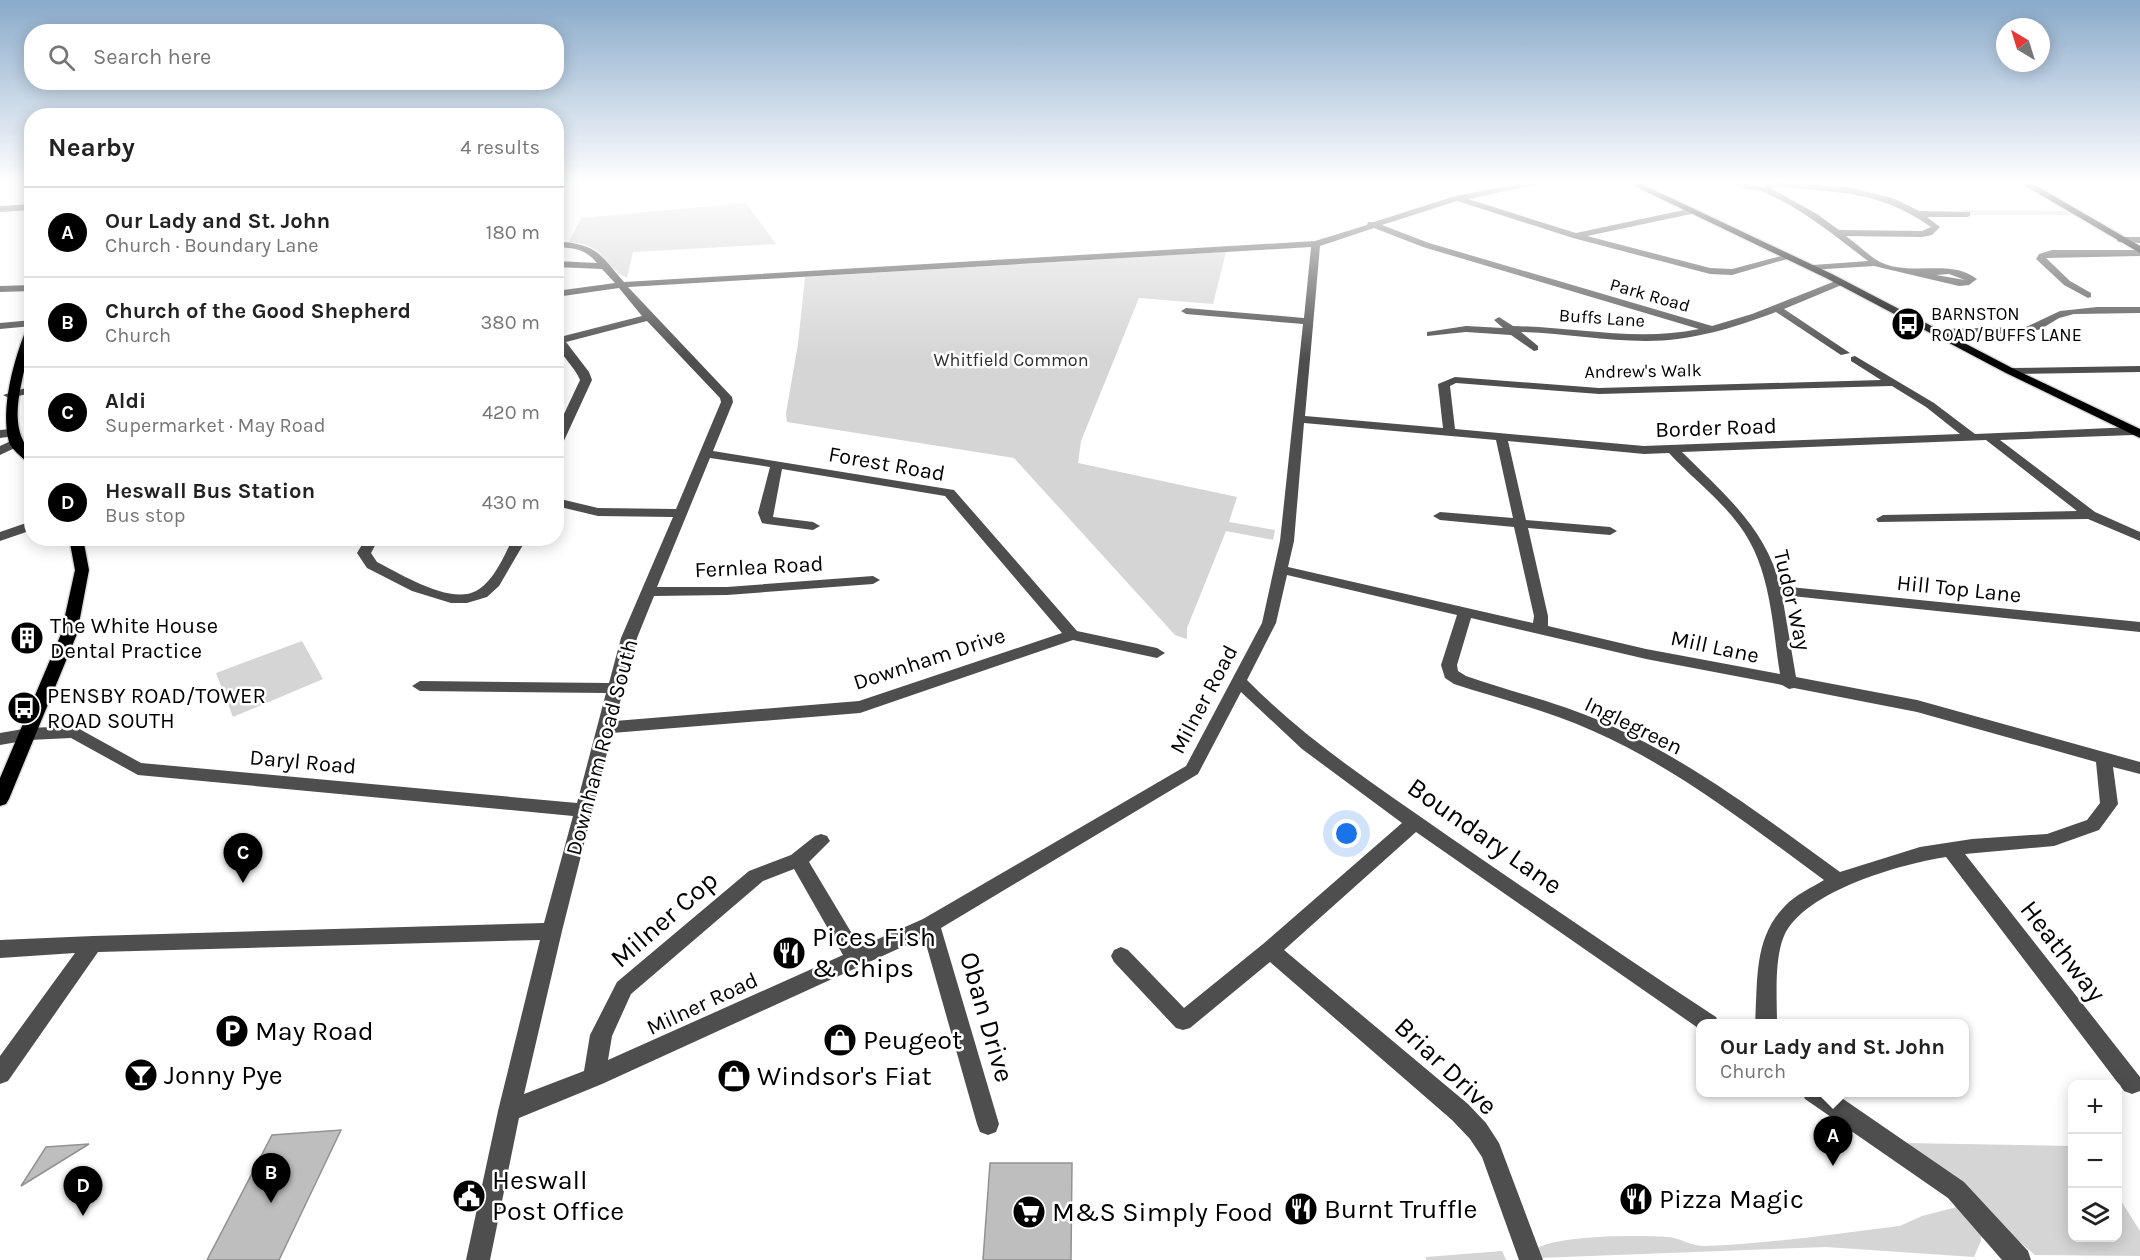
<!DOCTYPE html>
<meta charset="utf-8">
<style>
:root{--surface:#fff;--page:#f6f6f6;--text:#222;--muted:#767676;--line:#e0e0e0;--accent:#000}
body{margin:0;font-family:Karla,sans-serif;background:var(--page);color:var(--text)}
.controls{position:absolute;right:18px;bottom:18px;display:grid;overflow:hidden;border-radius:12px;box-shadow:0 3px 15px #0003}
.controls button{width:54px;height:54px;display:grid;place-items:center;padding:0;border:0;border-bottom:2px solid var(--line);background:var(--surface);color:var(--text);font:30px sans-serif}
.compass{position:absolute;left:1996px;top:18px;width:54px;height:54px;border-radius:50%;background:var(--surface);box-shadow:0 3px 15px #0003;rotate:322deg}
.you{position:absolute;left:1347px;top:834px;width:21px;height:21px;margin:-15px;border:4px solid #fff;border-radius:50%;background:#1a73e8;box-shadow:0 0 0 9px #1a73e833}
.badge{display:grid;place-items:center;width:39px;height:39px;border-radius:50%;background:var(--accent);color:#fff;font-size:20px;font-weight:700}
.pin{position:absolute;translate:-50% -50px;filter:drop-shadow(0 2px 3px #0008)}
.pin::after{content:'';position:absolute;top:32px;width:21px;height:18px;background:inherit;clip-path:polygon(0 0,100% 0,50% 100%)}
.popup{position:absolute;left:1696px;top:1019px;width:273px;height:78px;box-sizing:border-box;display:grid;place-content:center;border-radius:12px;background:var(--surface);filter:drop-shadow(0 2px 4px #0005);font-size:20px;white-space:nowrap;color:var(--muted)}
.popup b{font-size:22px;color:var(--text)}
.popup::after{content:'';position:absolute;left:50%;top:100%;margin-left:-12px;border:12px solid transparent;border-top-color:var(--surface)}
.list{margin:0;padding:0;list-style:none}
h2{display:flex;justify-content:space-between;align-items:center;height:78px;margin:0;padding:0 24px;font-size:26px}
h2 small{font-size:20px;font-weight:400;color:var(--muted)}
.list li{display:grid;grid-template-columns:39px 1fr auto;gap:18px;align-items:center;box-sizing:border-box;height:90px;padding:0 24px;border-top:2px solid var(--line)}
.list b{display:block;font-size:22px;white-space:nowrap}
.list p{margin:0;font-size:20px;white-space:nowrap;color:var(--muted)}
.list em{font-size:20px;font-style:normal;color:var(--muted)}
.icon{flex:none;width:33px;height:33px;fill:none;stroke:currentColor;stroke-width:2;stroke-linecap:round;stroke-linejoin:round}
.map{position:relative;flex:none;width:2140px;height:1260px;overflow:hidden}
.search{position:absolute;background:var(--surface);box-shadow:0 3px 15px #0003;left:24px;top:24px;width:540px;height:66px;display:flex;align-items:center;gap:15px;box-sizing:border-box;padding:0 21px;border-radius:24px;color:var(--muted);font-size:22px}
.panel{position:absolute;background:var(--surface);box-shadow:0 3px 15px #0003;left:24px;top:108px;width:540px;height:438px;border-radius:24px}
.map>svg:first-child{display:block}
.green{fill:#d5d5d5}
.building{fill:#bebebe;stroke:#929292;stroke-width:1.5}
.lines{fill:none;stroke-linecap:round;stroke-linejoin:round}
.major-casing{stroke:#dbdbdb;stroke-width:3}
.minor{fill:#4e4e4e;fill-rule:evenodd}
.major{fill:#000;fill-rule:evenodd}
.labels{text-anchor:middle;stroke-width:5;stroke-linejoin:round;paint-order:stroke}
.far-street-label{font-size:18px;fill:#000;stroke:#fff}
.far-poi-label{font-size:18px;fill:#000;stroke:#fff;text-anchor:start}
.far-park-label{font-size:18px;fill:#2c2c2c;stroke:#fff}
.street-label{font-size:22px;fill:#000;stroke:#fff}
.poi-label{font-size:22px;fill:#000;stroke:#fff;text-anchor:start}
.near-street-label{font-size:27px;fill:#000;stroke:#fff}
.near-poi-label{font-size:27px;fill:#000;stroke:#fff;text-anchor:start}
</style>
<div class="map">
<svg width="2140" height="1260" viewBox="0 0 2140 1260">
<rect width="100%" height="100%" fill="#fff"/>
<g class="green">
<path d="M746 203 776 244 633 252 627 278C601 266 608 245 569 242L581 218Z"/>
<polygon points="1962,210 2070,211 2077,215 1970,215"/>
<polygon points="1226,252 1213,304 1139,298 1081,441 1078,463 1237,497 1229,522 1275,530 1273,540 1226,531 1187,628 1187,639 1175,635 1014,458 787,422 786,413 798,344 805,277"/>
<polygon points="302,641 323,679 233,717 216,673"/>
<polygon points="1904,1143 2072,1146 2072,1238 2118,1238 2118,1196 2140,1231 2140,1256 2035,1255"/>
<path d="M1957 1207 1981 1227V1241L1974 1257 1826 1247 1537 1258 1536 1249C1556 1235 1640 1235 1667 1237 1679 1237 1690 1246 1703 1246 1768 1244 1834 1234 1900 1226L1922 1216Z"/>
<polygon points="1502,1251 1506,1260 1426,1260 1426,1257"/>
</g>
<g class="building">
<polygon points="341,1130 279,1260 207,1260 272,1135"/>
<polygon points="89,1144 21,1186 46,1147"/>
<polygon points="990,1163 1072,1163 1071,1260 983,1260"/>
</g>
<g class="lines">
<g class="major-casing">
<g id="major">
<polygon points="1624,181 1635,181 1832,274 2014,369 2140,429 2140,438 2006,373 1826,278"/>
<polygon points="2017,181 2028,181 2140,246 2140,253"/>
<path d="M32 324C32 364 0 420 32 453V464L28 463C21 456 12 450 9 442 0 408 14 359 27 327Z"/>
<polygon points="69,538 83,538 89,570 77,634 9,799 6,804 0,806 0,778 61,634 75,570"/>
</g>
</g>
<g class="minor">
<path d="M1534 181H1554L1468 199 1576 233 1693 208 1697 211 1696 213 1587 236 1710 268 1732 269 1789 254 1794 257 1732 275 1710 274 1573 238 1457 201 1382 225 1429 243 1712 326 1752 314 1838 280H1844V284L1784 309 1850 353 1841 355 1776 312C1734 328 1691 341 1646 341 1604 341 1563 333 1521 332L1538 346V350L1534 351 1511 335 1466 332 1427 336V332L1466 326 1503 328 1494 320 1499 317 1513 326C1575 327 1637 342 1699 329L1423 247 1374 228 1320 246 1305 416 1443 428 1438 384 1455 377 1599 388 1881 380 1851 361V357L1855 356 1934 403 1975 434 2133 427 2139 431 2133 435 2000 440 2095 512 2140 532V541L2088 519 1878 522 1876 519 1883 515 2077 511 1986 440 1682 452C1723 493 1766 528 1780 586L2140 622V632L1782 595 1796 677 1917 700 2140 762V774L2113 767 2118 804 2099 830 2054 846 1965 854 2140 1077V1091L2132 1094 2124 1091 1946 857C1901 864 1804 891 1784 936 1774 959 1777 999 1777 1024H1755C1758 982 1753 938 1785 906 1795 895 1811 888 1824 880 1750 826 1677 768 1593 731 1549 711 1500 699 1454 684L1445 678 1441 665 1457 615 1287 575 1276 623 1247 680C1307 741 1378 787 1448 836 1537 897 1626 958 1716 1017L1719 1024H1701V1030L1416 832 1284 950 1468 1104 1486 1123 1499 1143 1543 1260H1519L1482 1157 1470 1139 1452 1120 1270 962 1190 1028 1183 1030 1176 1028 1114 962 1111 956 1114 950 1121 947 1128 950 1184 1008 1263 944 1402 823 1302 749 1241 692 1198 774 941 928 999 1124 996 1132 988 1135 980 1132 977 1124 924 937 602 1084 519 1118 490 1260H466L498 1111 540 940 98 952 8 1081 0 1084V1056L75 953 0 958V940L93 936 544 923 573 816 138 775 71 738 29 740 0 745V733L29 728 74 726 141 763 577 803 606 693 420 691 412 686 420 681 609 683 621 638 673 517 598 516 556 506V498L598 508 676 509 721 402 720 398 647 321 566 342 589 372 592 380 562 445 556 449V431L580 380C575 366 556 352 556 338L642 316 619 288 556 297V291L615 283 602 269 556 267V261L597 263C585 249 575 248 556 247V241C598 245 598 252 624 282L1315 241 1367 225 1368 222H1374L1455 196ZM1311 247 1304 318 1186 308 1181 311 1186 314 1303 324 1280 541 1262 623 1186 766 923 919 860 947 809 862 830 841 827 836 821 834 815 836 791 855 749 871 617 982 590 1035 584 1071 524 1094 562 931 612 733 860 713 1073 640 1157 658 1165 653 1157 648 1077 631 954 490 713 451 733 402 732 397 628 287ZM1456 383 1599 394 1892 386 1926 407 1960 434 1644 446 1455 429 1450 386ZM1304 423 1496 440 1513 518 1440 512 1433 516 1440 520 1514 527 1534 616 1533 623 1288 567 1294 541ZM1508 441 1644 454 1669 453C1692 478 1719 498 1739 525 1771 567 1772 624 1780 674L1646 649 1548 626V616L1528 528 1610 535 1617 531 1610 527 1526 520ZM710 458 770 467 758 513 762 523 767 524 813 530 820 526 813 522 773 517 782 469 945 496 1062 633 859 701 615 721 637 638 654 596 727 595 873 584 880 580 873 576 727 587H657ZM1471 618 1646 659 1782 685 1789 689 1794 688 1917 712 2096 762 2100 803 2087 820 2047 834 1972 839 1920 847 1840 872C1765 818 1690 760 1605 723 1560 703 1512 692 1466 676L1458 671 1457 665ZM794 869 843 955 608 1060 612 1036 631 994 763 881Z"/>
<path d="M1741 181 1742 184 1765 187 1766 185 1750 181 1849 187 1895 199 1919 211 1970 212V216L1967 217H1927L1940 227 1932 235 1922 237 1846 236C1857 244 1869 256 1880 262 1910 277 1951 258 1977 279L1969 285 1959 286 1874 266 1810 270V266L1813 265 1868 261C1835 236 1804 210 1766 193 1754 187 1741 192 1731 182ZM1773 186C1837 194 1875 188 1931 227L1922 231 1839 230 1817 214 1772 189ZM1949 274 1965 280 1936 275Z"/>
<polygon points="32,204 32,210 0,212 0,206"/>
<polygon points="2121,237 2140,237 2140,243 2118,242 2117,240"/>
<polygon points="2052,250 2140,250 2140,256 2046,258 2070,281 2091,293 2091,297 2088,298 2064,285 2036,259 2039,254"/>
<polygon points="32,285 32,291 0,292 0,286"/>
<polygon points="2097,307 2140,307 2140,313 2074,314 2059,318 2041,329 2026,333 1937,335 1932,332 1937,329 2026,327 2060,311"/>
<polygon points="32,320 32,326 0,329 0,323"/>
<polygon points="2140,366 2140,372 2010,374 2005,371 2010,368"/>
<polygon points="32,386 32,393 9,398 3,395"/>
<polygon points="11,429 17,433 15,436 0,438 0,430"/>
<polygon points="15,439 21,443 19,446 0,455 0,446"/>
<polygon points="32,521 32,530 0,541 0,532"/>
<path d="M366 538H379L371 553 377 562C401 574 450 605 476 591 494 581 504 556 513 538H527L499 586 487 597 467 603H451L412 591 367 568 357 553Z"/>
<polygon points="1802,1092 1833,1092 1964,1182 2028,1251 2031,1260 2002,1260 1948,1198 1805,1099"/>
</g>
<use href="#major" class="major"/>
</g>
<linearGradient id="sky" x2="0" y2="1"><stop stop-color="#89aaca"/><stop offset="0.51" stop-color="#fff"/><stop offset="1" stop-color="#fff" stop-opacity="0"/></linearGradient>
<rect width="2140" height="358" fill="url(#sky)"/>
<defs>
<g id="bus-disc" transform="scale(1.725)"><circle r="9.5" fill="#000" stroke="#fff"/><path d="M-5-6H5V4H4V6H2V4H-2V6H-4V4H-5ZM-3.5-4V0h7V-4ZM-3.5 1.2v1.5H-2V1.2ZM2 1.2v1.5H3.5V1.2Z" fill="#fff"/></g>
<g id="building-disc" transform="scale(1.725)"><circle r="9.5" fill="#000" stroke="#fff"/><path d="M-4-6H4V6H1V3H-1V6H-4ZM-2.5-4.3h1.7v1.8h-1.7ZM.8-4.3h1.7v1.8H.8ZM-2.5-1h1.7V.8h-1.7ZM.8-1h1.7V.8H.8Z" fill="#fff"/></g>
<g id="restaurant-disc" transform="scale(1.725)"><circle r="9.5" fill="#000" stroke="#fff"/><path d="M-5-6h1v4h1v-4h1v4h1v-4h1v5L-1.5 .5V6h-2V.5L-5-1ZM5-6V6H3V1.5H1.5Q1.5-4 5-6Z" fill="#fff"/></g>
<g id="parking-disc" transform="scale(1.725)"><circle r="9.5" fill="#000" stroke="#fff"/><path d="M-3.5-5.5H1a3.5 3.5 0 0 1 0 7H-1V5.5H-3.5ZM-1-3.4V-.6H.8a1.4 1.4 0 0 0 0-2.8Z" fill="#fff"/></g>
<g id="shop-disc" transform="scale(1.725)"><circle r="9.5" fill="#000" stroke="#fff"/><path d="M-5-2.5h2.3a2.7 3.5 0 0 1 5.4 0H5L5.5 6h-11ZM-1.5-2.5h3a1.5 2.3 0 0 0-3 0Z" fill="#fff"/></g>
<g id="bar-disc" transform="scale(1.725)"><circle r="9.5" fill="#000" stroke="#fff"/><path d="M-6-5H6L.8 .8V4.5H3.5V6h-7V4.5H-.8V.8Z" fill="#fff"/></g>
<g id="civic-disc" transform="scale(1.725)"><circle r="9.5" fill="#000" stroke="#fff"/><path d="M-.6-6.5H3V-4.5H.6V-3L4-1V1h2V6H-6V1h2V-1L-.6-3ZM-1.2 2.5V6h2.4V2.5Z" fill="#fff"/></g>
<g id="supermarket-disc" transform="scale(1.725)"><circle r="9.5" fill="#000" stroke="#fff"/><path d="M-6-5.5h2.5l.6 2H6L4.5 2H-2.5L-4.4-4H-6ZM-1.5 3.2a1.3 1.3 0 1 0 .1 0ZM3 3.2a1.3 1.3 0 1 0 .1 0Z" fill="#fff"/></g>
</defs>
<g fill-rule="evenodd">
<use href="#bus-disc" x="1908" y="324"/>
<use href="#building-disc" x="27" y="638"/>
<use href="#bus-disc" x="24" y="708"/>
<use href="#restaurant-disc" x="789" y="953"/>
<use href="#parking-disc" x="232" y="1031"/>
<use href="#shop-disc" x="840" y="1040"/>
<use href="#bar-disc" x="141" y="1075"/>
<use href="#shop-disc" x="734" y="1076"/>
<use href="#civic-disc" x="469" y="1196"/>
<use href="#restaurant-disc" x="1636" y="1199"/>
<use href="#restaurant-disc" x="1301" y="1209"/>
<use href="#supermarket-disc" x="1029" y="1212"/>
</g>
<g class="labels">
<g class="far-street-label">
<text transform="translate(1650 295) rotate(16)" y="6">Park Road</text>
<text transform="translate(1602 318) rotate(4)" y="6">Buffs Lane</text>
<text transform="translate(1643 371) rotate(-1)" y="6">Andrew's Walk</text>
</g>
<g class="far-poi-label">
<text x="1931" y="320">BARNSTON<tspan x="1931" dy="21">ROAD/BUFFS LANE</tspan></text>
</g>
<g class="far-park-label">
<text x="1011" y="366">Whitfield Common</text>
</g>
<g class="street-label">
<text transform="translate(1716 427) rotate(-2)" y="8">Border Road</text>
<text transform="translate(887 463) rotate(10)" y="8">Forest Road</text>
<text transform="translate(759 566) rotate(-3)" y="8">Fernlea Road</text>
<text transform="translate(1959 588) rotate(6)" y="8">Hill Top Lane</text>
<text transform="translate(1793 600) rotate(77)" y="8">Tudor Way</text>
<text transform="translate(1715 646) rotate(12)" y="8">Mill Lane</text>
<text transform="translate(929 658) rotate(-18)" y="8">Downham Drive</text>
<text transform="translate(1203 699) rotate(-62)" y="8">Milner Road</text>
<text transform="translate(1634 725) rotate(26)" y="8">Inglegreen</text>
<text transform="translate(601 747) rotate(-75)" y="8">Downham Road South</text>
<text transform="translate(303 761) rotate(5)" y="8">Daryl Road</text>
<text transform="translate(702 1003) rotate(-25)" y="8">Milner Road</text>
</g>
<g class="poi-label">
<text x="50" y="633">The White House<tspan x="50" dy="25">Dental Practice</tspan></text>
<text x="47" y="703">PENSBY ROAD/TOWER<tspan x="47" dy="25">ROAD SOUTH</tspan></text>
</g>
<g class="near-street-label">
<text transform="translate(1485 836) rotate(35)" y="9">Boundary Lane</text>
<text transform="translate(664 919) rotate(-41)" y="9">Milner Cop</text>
<text transform="translate(2063 951) rotate(52)" y="9">Heathway</text>
<text transform="translate(987 1017) rotate(74)" y="9">Oban Drive</text>
<text transform="translate(1446 1066) rotate(43)" y="9">Briar Drive</text>
</g>
<g class="near-poi-label">
<text x="812" y="946">Pices Fish<tspan x="812" dy="31">&amp; Chips</tspan></text>
<text x="255" y="1040">May Road</text>
<text x="863" y="1049">Peugeot</text>
<text x="164" y="1084">Jonny Pye</text>
<text x="757" y="1085">Windsor's Fiat</text>
<text x="492" y="1189">Heswall<tspan x="492" dy="31">Post Office</tspan></text>
<text x="1659" y="1208">Pizza Magic</text>
<text x="1324" y="1218">Burnt Truffle</text>
<text x="1052" y="1221">M&amp;S Simply Food</text>
</g>
</g>
</svg>
<div class="controls">
<button>+</button>
<button>−</button>
<button><svg class="icon" aria-label="layers" viewBox="0 0 24 24"><path d="M12 4l9 5-9 5-9-5zM3 14l9 5 9-5"/></svg></button>
</div>
<svg class="compass" viewBox="-18 -18 36 36"><path d="M0-13l5 13h-10z" fill="#e53935"/><path d="M0 13l5-13h-10z" fill="#767676"/></svg>
<div class="you"></div>
<div class="pin badge" style="left:1833px;top:1166px">A</div>
<div class="popup"><b>Our Lady and St. John</b>Church</div>
<div class="pin badge" style="left:271px;top:1203px">B</div>
<div class="pin badge" style="left:243px;top:883px">C</div>
<div class="pin badge" style="left:83px;top:1216px">D</div>
<div class="search"><svg class="icon" aria-label="search" viewBox="0 0 24 24"><circle cx="10" cy="10" r="6"/><path d="M15 15l6 6"/></svg>Search here</div>
<section class="panel">
<h2>Nearby<small>4 results</small></h2>
<ul class="list">
<li><span class="badge">A</span><div><b>Our Lady and St. John</b><p>Church · Boundary Lane</p></div><em>180 m</em></li>
<li><span class="badge">B</span><div><b>Church of the Good Shepherd</b><p>Church</p></div><em>380 m</em></li>
<li><span class="badge">C</span><div><b>Aldi</b><p>Supermarket · May Road</p></div><em>420 m</em></li>
<li><span class="badge">D</span><div><b>Heswall Bus Station</b><p>Bus stop</p></div><em>430 m</em></li>
</ul>
</section>
</div>
